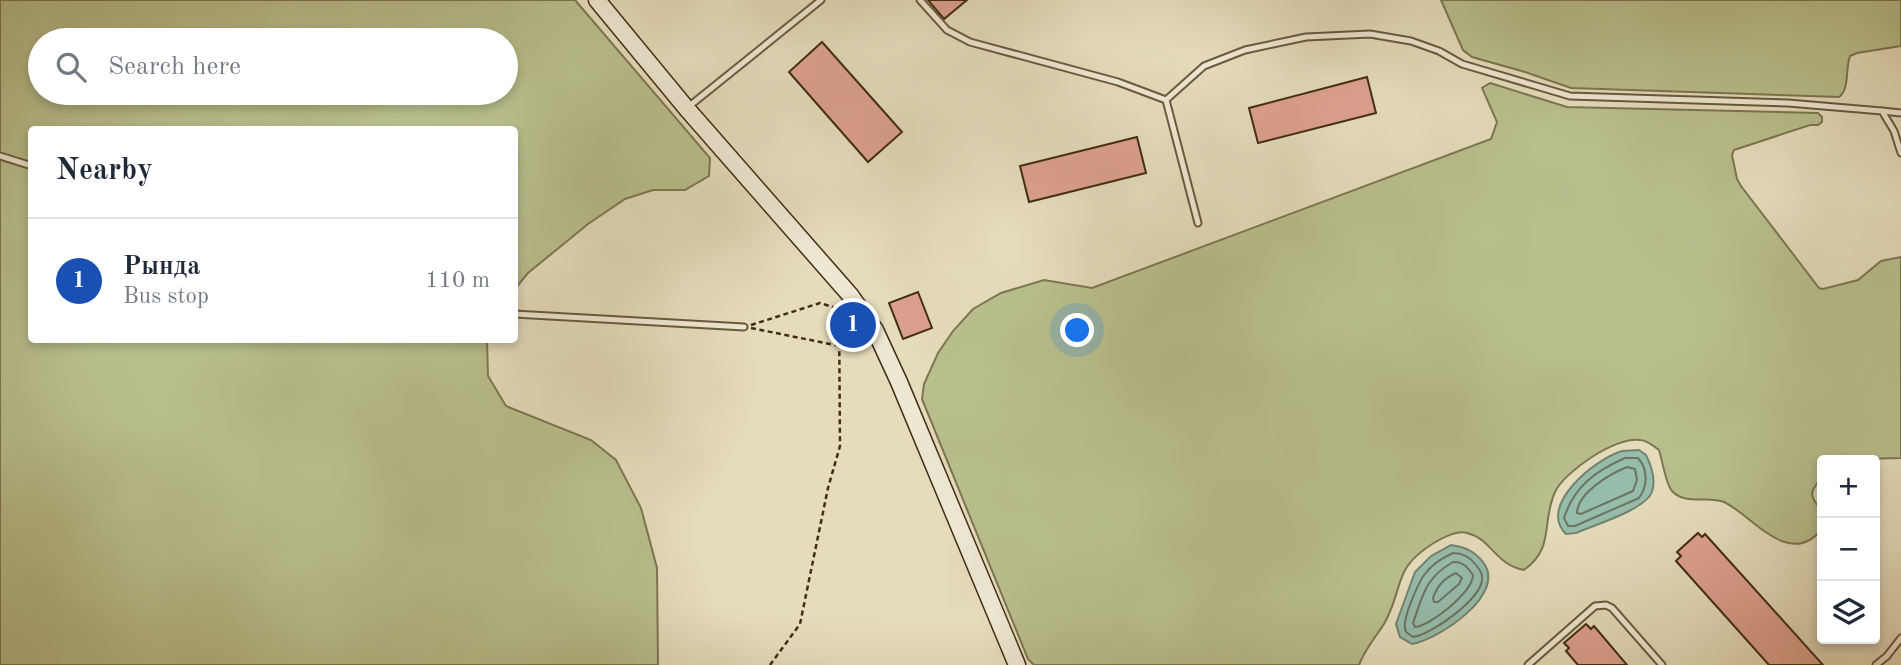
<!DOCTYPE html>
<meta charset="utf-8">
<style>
:root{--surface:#fff;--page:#f6f6f7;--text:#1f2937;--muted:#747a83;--line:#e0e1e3;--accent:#8f2418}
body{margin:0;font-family:"Old Standard TT",serif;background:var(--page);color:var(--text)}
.controls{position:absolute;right:21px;bottom:21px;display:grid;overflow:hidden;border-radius:7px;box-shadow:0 4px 10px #0003}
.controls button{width:63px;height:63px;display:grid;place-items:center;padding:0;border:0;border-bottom:2px solid var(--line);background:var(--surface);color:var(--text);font:35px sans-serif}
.you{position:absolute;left:1078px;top:331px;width:24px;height:24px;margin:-18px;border:5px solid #fff;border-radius:50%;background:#1a73e8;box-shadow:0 0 0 10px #1a73e833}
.badge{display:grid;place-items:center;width:46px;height:46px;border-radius:50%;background:var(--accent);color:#fff;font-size:23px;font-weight:700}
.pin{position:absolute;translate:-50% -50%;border:4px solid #fff;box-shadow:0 2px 7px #0006}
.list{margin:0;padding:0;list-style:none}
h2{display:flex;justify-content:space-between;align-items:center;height:91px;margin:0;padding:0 28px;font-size:30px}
h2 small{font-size:23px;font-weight:400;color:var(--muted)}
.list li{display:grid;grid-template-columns:46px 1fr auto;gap:21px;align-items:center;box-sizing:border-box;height:126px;padding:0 28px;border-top:2px solid var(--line)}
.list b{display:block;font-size:26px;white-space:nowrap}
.list p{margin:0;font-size:23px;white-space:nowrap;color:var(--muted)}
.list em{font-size:23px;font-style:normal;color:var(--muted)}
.icon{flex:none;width:38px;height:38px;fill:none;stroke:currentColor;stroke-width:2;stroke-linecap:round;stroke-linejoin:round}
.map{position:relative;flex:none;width:1901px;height:665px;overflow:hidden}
.search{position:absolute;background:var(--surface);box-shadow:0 4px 10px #0003;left:28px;top:28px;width:490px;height:77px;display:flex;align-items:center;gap:18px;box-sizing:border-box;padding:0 24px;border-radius:38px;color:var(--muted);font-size:26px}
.panel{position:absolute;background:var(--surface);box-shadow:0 4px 10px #0003;left:28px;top:126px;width:490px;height:217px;border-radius:7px}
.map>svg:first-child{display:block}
.green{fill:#b8bf8d;stroke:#7c7652;stroke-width:2;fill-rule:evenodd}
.water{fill:#96bcac;stroke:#748370;stroke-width:2}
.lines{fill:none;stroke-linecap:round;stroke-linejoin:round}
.shore{stroke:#6c7461;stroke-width:2}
.building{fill:#dda18f;stroke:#412d16;stroke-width:2}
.lane-casing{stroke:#6a593f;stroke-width:9}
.secondary-casing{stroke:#412d16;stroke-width:19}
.path{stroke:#412d16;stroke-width:2.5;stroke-dasharray:5 3.5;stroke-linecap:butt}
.lane{stroke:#eee8d3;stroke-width:5}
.secondary{stroke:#eee8d3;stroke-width:16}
</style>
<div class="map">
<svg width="1901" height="665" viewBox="0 0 1901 665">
<rect width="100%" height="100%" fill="#e5dcbb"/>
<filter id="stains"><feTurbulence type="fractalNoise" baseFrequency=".00286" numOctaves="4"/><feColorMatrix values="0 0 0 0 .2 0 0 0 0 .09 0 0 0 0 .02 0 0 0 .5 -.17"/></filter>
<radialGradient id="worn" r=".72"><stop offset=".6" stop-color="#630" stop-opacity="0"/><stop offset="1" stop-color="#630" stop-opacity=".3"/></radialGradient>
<g class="green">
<path d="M0 0H575L710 158 709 176 685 190H653L625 199 588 224 528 273 515 289 514 130H32V340H487L488 376 506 406 591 440 616 460 641 508 657 568 658 665H0ZM40 40H506V93H40Z"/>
<path d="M1441 0H1901V46L1857 53 1850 56C1845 69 1850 89 1839 97L1571 88 1525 72 1472 57 1463 50Z"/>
<path d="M1490 83 1567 107 1818 113 1822 117V122L1818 125H1810L1734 150 1732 155 1737 179 1741 186 1819 288 1823 289 1858 280 1881 261 1901 257V458L1822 460C1822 464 1823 469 1822 473 1818 490 1802 488 1822 511V529C1789 570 1751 514 1724 502 1708 495 1686 506 1672 491 1666 485 1662 459 1659 450 1654 446 1646 440 1640 440 1616 436 1564 472 1555 492 1541 523 1555 548 1524 570 1494 564 1492 539 1467 533 1457 530 1445 537 1437 541 1390 569 1406 585 1384 624 1375 638 1365 649 1359 665H1034L1028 659 922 399 924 384 938 353 953 331 973 309 1001 293 1044 280 1092 288 1491 139 1497 122 1482 88Z"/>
</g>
<g class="water">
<path d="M1639 450 1646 455C1651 465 1656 480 1652 492 1645 510 1594 525 1576 533L1566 534C1537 506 1595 459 1622 451 1627 450 1634 451 1639 450Z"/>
<path d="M1451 545C1465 547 1474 551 1483 562 1508 594 1439 639 1412 644L1400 637 1396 624 1415 572 1431 556Z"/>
</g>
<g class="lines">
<g class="shore">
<path d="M1625 458H1638C1648 469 1648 486 1639 498L1575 526H1568L1564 518C1574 487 1595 471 1625 458Z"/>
<path d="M1627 467 1635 469 1637 480 1633 491 1581 514 1577 513C1577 493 1610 474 1627 467Z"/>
<path d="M1453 553C1463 553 1470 557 1476 565 1480 570 1483 574 1482 580 1481 599 1431 635 1413 637L1406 632C1403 623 1406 619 1408 610 1419 581 1424 566 1453 553Z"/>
<path d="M1453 562C1463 561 1468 568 1473 575 1473 592 1430 626 1415 627L1413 623C1423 595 1425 578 1453 562Z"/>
<path d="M1456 573 1462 578 1459 584 1438 602H1434L1433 598C1437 586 1444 578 1456 573Z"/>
</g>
</g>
<g class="building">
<polygon points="928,0 967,0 944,19"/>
<polygon points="822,42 902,132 868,162 789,72"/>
<polygon points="1367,77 1376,113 1258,143 1249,108"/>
<polygon points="1137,137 1146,173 1029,202 1020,166"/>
<polygon points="918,292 932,328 903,339 889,303"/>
<polygon points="1698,533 1702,537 1705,534 1823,665 1769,665 1676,561 1681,556 1677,552"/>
<polygon points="1586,624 1591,629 1594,626 1627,665 1578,665 1566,651 1569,648 1564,643"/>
</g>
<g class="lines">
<g class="lane-casing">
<g id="lane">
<polyline points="920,0 947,30 970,42 1118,82 1166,100 1198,223"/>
<polyline points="1166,100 1204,66 1245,50 1306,37 1370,34 1411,41 1439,51 1462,64 1570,96 1788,103 1882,111 1894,131 1901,153"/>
<polyline points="687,108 821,0"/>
<polyline points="1882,111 1901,113"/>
<polyline points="0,156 32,166"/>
<polyline points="514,314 744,327"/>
<polyline points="1528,665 1595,606 1606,605 1612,608 1662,665"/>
<polyline points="1876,665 1887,656 1901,638"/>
</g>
</g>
<g class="secondary-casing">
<polyline id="secondary" points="597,0 687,109 850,295 875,330 899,382 1017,665"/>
</g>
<g class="path">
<polyline points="751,325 820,303 839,309"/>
<polyline points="751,328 840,346"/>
<polyline points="770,665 800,624 828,488 840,446 839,309 841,306"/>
</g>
<use href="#lane" class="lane"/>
<use href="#secondary" class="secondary"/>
</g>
<rect width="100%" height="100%" filter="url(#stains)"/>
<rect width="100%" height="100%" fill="url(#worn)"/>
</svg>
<div class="controls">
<button>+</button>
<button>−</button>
<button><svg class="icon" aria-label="layers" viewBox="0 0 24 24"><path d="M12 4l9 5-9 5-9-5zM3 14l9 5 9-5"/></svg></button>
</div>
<div class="you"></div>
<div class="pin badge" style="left:853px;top:325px;background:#1a4fb4">1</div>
<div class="search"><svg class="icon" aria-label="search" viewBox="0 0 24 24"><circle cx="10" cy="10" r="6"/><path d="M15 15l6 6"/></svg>Search here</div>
<section class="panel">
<h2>Nearby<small></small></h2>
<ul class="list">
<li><span class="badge" style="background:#1a4fb4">1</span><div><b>Рында</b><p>Bus stop</p></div><em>110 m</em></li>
</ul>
</section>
</div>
